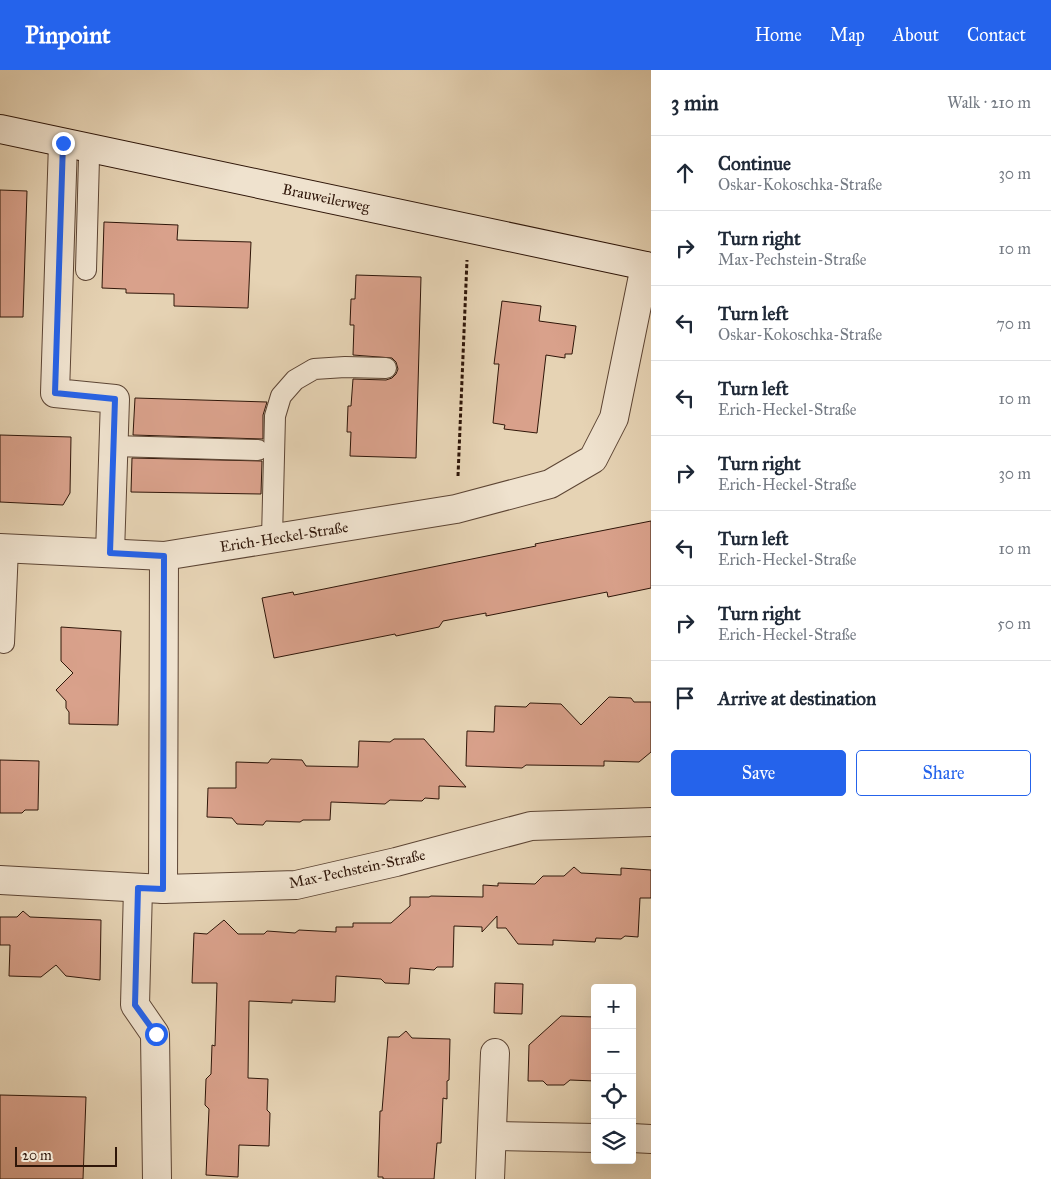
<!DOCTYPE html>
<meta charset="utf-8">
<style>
:root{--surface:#fff;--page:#f2f2f3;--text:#1f2937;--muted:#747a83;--line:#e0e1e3;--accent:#2563eb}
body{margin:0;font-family:"IM FELL Great Primer",serif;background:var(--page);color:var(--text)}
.controls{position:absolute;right:15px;bottom:15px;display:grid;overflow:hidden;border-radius:5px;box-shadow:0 5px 20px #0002}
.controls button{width:45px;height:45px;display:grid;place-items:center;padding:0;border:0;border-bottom:1px solid var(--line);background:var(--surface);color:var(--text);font:25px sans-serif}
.scale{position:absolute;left:15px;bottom:12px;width:102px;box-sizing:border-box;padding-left:5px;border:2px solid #2f1609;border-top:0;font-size:14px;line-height:18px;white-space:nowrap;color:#2f1609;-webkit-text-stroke:4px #efe2ce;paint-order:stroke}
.stop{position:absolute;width:15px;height:15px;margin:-11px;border:4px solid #2563eb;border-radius:50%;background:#fff}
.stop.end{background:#2563eb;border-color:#fff;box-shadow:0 1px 5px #0008}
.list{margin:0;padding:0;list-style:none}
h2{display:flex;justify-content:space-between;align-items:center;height:65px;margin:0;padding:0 20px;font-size:21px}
h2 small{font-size:16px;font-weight:400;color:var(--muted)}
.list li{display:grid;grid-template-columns:32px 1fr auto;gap:15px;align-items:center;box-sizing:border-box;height:75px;padding:0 20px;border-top:1px solid var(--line)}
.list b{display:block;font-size:19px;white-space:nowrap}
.list p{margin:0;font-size:16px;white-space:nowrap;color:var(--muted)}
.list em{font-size:16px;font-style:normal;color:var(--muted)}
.actions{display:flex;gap:10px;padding:15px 20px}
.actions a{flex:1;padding:11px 0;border:1px solid var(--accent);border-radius:5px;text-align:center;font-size:18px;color:var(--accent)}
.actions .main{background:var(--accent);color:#fff}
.icon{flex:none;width:28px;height:28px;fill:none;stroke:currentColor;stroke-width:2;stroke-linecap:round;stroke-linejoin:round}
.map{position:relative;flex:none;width:651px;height:1109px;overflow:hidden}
header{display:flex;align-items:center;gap:30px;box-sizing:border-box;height:70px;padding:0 25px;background:var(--accent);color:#fff}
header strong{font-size:24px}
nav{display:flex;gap:28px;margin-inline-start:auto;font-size:18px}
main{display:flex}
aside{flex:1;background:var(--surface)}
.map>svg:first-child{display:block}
.building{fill:#d9a18b;stroke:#2f1609}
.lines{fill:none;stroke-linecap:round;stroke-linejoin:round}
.lane-casing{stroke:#5d4534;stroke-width:22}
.street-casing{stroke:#5d4534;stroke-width:30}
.secondary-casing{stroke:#2f1609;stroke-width:30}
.path{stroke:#2f1609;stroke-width:3;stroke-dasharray:4 2.5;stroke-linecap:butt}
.lane{stroke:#efe2ce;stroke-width:20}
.street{stroke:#efe2ce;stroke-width:28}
.secondary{stroke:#efe2ce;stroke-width:28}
.route{stroke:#2563eb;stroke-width:6}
.labels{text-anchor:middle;stroke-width:4.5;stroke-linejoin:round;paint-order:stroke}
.street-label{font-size:15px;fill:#2f1609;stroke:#efe2ce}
</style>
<header>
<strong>Pinpoint</strong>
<nav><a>Home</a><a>Map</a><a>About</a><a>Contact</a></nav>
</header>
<main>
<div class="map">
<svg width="651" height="1109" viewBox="0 0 651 1109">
<rect width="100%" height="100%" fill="#e6d3b4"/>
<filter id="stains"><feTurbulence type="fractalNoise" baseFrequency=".004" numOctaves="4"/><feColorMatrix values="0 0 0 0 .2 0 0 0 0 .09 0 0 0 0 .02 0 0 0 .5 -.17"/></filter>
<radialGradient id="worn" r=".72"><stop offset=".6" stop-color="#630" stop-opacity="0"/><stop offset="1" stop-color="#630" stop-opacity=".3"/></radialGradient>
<g class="building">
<polygon points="0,120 27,121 23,247 0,247"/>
<polygon points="104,152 178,155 177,170 251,172 248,238 174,236 174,224 126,223 126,219 102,218"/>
<polygon points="356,205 421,207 416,388 350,386 351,362 347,362 348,336 351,336 353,309 386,310 392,308 396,304 398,299 396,292 392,288 353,285 354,255 350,255 351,229 355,229"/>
<polygon points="502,231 541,236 539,251 576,256 572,284 565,284 565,288 546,285 537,363 504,359 505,355 493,353 499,294 494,294"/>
<polygon points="135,328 267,332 263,345 263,369 133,365"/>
<polygon points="0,365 71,367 70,423 63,435 0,432"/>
<polygon points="132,388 262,391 261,424 131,422"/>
<polygon points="651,451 651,518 608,527 607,522 486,546 486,543 443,551 439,557 396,566 395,564 274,588 262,528 293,522 294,525 324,519 536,476 535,474 565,468"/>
<polygon points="61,557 121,561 118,655 69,654 69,642 66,638 66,631 56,620 73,603 61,591"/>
<polygon points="609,627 631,628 634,632 651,632 651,682 639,692 604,691 604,696 526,695 522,698 466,696 467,661 494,662 495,636 526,637 530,633 561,634 581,655"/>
<polygon points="394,669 424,669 466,717 439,716 439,729 425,728 422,731 390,730 385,734 331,732 330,750 303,750 300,752 266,751 263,755 237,754 232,748 207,747 208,718 236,718 236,692 268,693 271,689 302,690 306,696 358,697 359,671 390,672"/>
<polygon points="0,690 39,691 38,740 25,740 22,743 0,743"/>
<polygon points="574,797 581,803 621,805 621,798 651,800 651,828 640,828 638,867 625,866 621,869 596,868 595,872 553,870 553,875 518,874 506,858 497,858 497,846 482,862 482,857 454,856 453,897 437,897 434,900 410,898 409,914 385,913 381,909 336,906 335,932 292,930 292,933 249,931 248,1008 268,1009 267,1040 270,1043 269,1076 239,1075 238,1107 206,1105 209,1039 205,1035 206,1009 211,1004 212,975 215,976 217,913 192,913 194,863 207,864 224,850 238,864 264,864 267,861 295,863 299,860 336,862 336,857 353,857 353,853 391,853 410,836 410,827 429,827 431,826 483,827 483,815 498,816 498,813 535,814 543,806 564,806"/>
<polygon points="23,841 30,847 101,850 100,910 66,906 56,895 41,907 9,906 10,875 0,875 0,847 17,847"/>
<polygon points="495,913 523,914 522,944 494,943"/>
<polygon points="561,946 595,947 595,1011 570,1010 564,1015 547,1015 543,1011 528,1011 529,975"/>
<polygon points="406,961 412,968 450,969 449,1010 447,1011 447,1029 443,1028 441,1073 437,1073 434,1109 383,1109 383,1107 378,1107 380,1041 382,1041 388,967 399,967"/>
<polygon points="0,1025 86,1027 83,1109 0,1109"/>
</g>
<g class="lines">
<g class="lane-casing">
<g id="lane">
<polyline points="86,200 89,88 90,78"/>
<polyline points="113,376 258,380"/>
<polyline points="272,468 275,346 281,326 295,310 314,299 345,297 386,298"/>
<polyline points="4,573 8,478"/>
</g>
</g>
<g class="street-casing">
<g id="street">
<polyline points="63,73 55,323 115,329 110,483"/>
<polyline points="0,478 164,486 456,439 550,414 593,389 614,348 645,196"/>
<polyline points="0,810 163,819 296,815 396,792 531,756 651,752"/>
<polyline points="138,818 135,935 155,964 157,1109"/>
<polyline points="163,819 164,486"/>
<polyline points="492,1066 595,1068"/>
<polyline points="632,1068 651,1069"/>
<polyline points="490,1109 495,983"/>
</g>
</g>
<g class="secondary-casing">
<polyline id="secondary" points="0,59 651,197"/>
</g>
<polyline class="path" points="458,406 467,190"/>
<use href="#lane" class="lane"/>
<use href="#street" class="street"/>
<use href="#secondary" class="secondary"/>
</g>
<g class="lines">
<polyline class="route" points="63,73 55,323 115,329 110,483 164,486 163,819 138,818 135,935 156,964"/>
</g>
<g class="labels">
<g class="street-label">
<text transform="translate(326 128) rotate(12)" y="5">Brauweilerweg</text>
<text transform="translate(284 467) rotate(-9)" y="5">Erich-Heckel-Straße</text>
<text transform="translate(357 799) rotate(-12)" y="5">Max-Pechstein-Straße</text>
</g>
</g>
<rect width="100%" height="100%" filter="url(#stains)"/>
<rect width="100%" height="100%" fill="url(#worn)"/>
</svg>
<div class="controls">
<button>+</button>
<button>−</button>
<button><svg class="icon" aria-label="locate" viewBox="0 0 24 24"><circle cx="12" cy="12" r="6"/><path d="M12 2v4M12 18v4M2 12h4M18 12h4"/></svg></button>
<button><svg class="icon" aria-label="layers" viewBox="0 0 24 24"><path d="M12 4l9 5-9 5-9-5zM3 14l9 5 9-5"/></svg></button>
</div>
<div class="scale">20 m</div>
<div class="stop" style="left:156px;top:964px"></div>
<div class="stop end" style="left:63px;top:73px"></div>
</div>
<aside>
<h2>3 min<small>Walk · 210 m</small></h2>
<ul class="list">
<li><svg class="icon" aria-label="ahead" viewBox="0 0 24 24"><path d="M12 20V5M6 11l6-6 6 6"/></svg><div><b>Continue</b><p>Oskar-Kokoschka-Straße</p></div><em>30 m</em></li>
<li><svg class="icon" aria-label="right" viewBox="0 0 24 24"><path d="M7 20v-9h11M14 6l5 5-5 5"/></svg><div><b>Turn right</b><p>Max-Pechstein-Straße</p></div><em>10 m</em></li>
<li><svg class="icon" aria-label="left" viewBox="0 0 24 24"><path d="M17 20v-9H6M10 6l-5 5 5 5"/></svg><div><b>Turn left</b><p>Oskar-Kokoschka-Straße</p></div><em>70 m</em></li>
<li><svg class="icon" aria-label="left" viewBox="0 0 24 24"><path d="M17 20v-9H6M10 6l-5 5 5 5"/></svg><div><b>Turn left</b><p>Erich-Heckel-Straße</p></div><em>10 m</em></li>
<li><svg class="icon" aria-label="right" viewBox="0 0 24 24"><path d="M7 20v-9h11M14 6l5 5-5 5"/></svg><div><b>Turn right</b><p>Erich-Heckel-Straße</p></div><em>30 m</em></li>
<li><svg class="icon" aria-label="left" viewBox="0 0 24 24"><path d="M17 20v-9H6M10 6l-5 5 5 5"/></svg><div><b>Turn left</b><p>Erich-Heckel-Straße</p></div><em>10 m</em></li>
<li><svg class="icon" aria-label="right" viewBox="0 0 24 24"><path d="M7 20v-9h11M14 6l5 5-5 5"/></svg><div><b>Turn right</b><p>Erich-Heckel-Straße</p></div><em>50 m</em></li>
<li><svg class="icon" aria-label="arrive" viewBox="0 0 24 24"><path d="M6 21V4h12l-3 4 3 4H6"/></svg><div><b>Arrive at destination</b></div></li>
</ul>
<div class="actions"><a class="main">Save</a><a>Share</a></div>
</aside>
</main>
